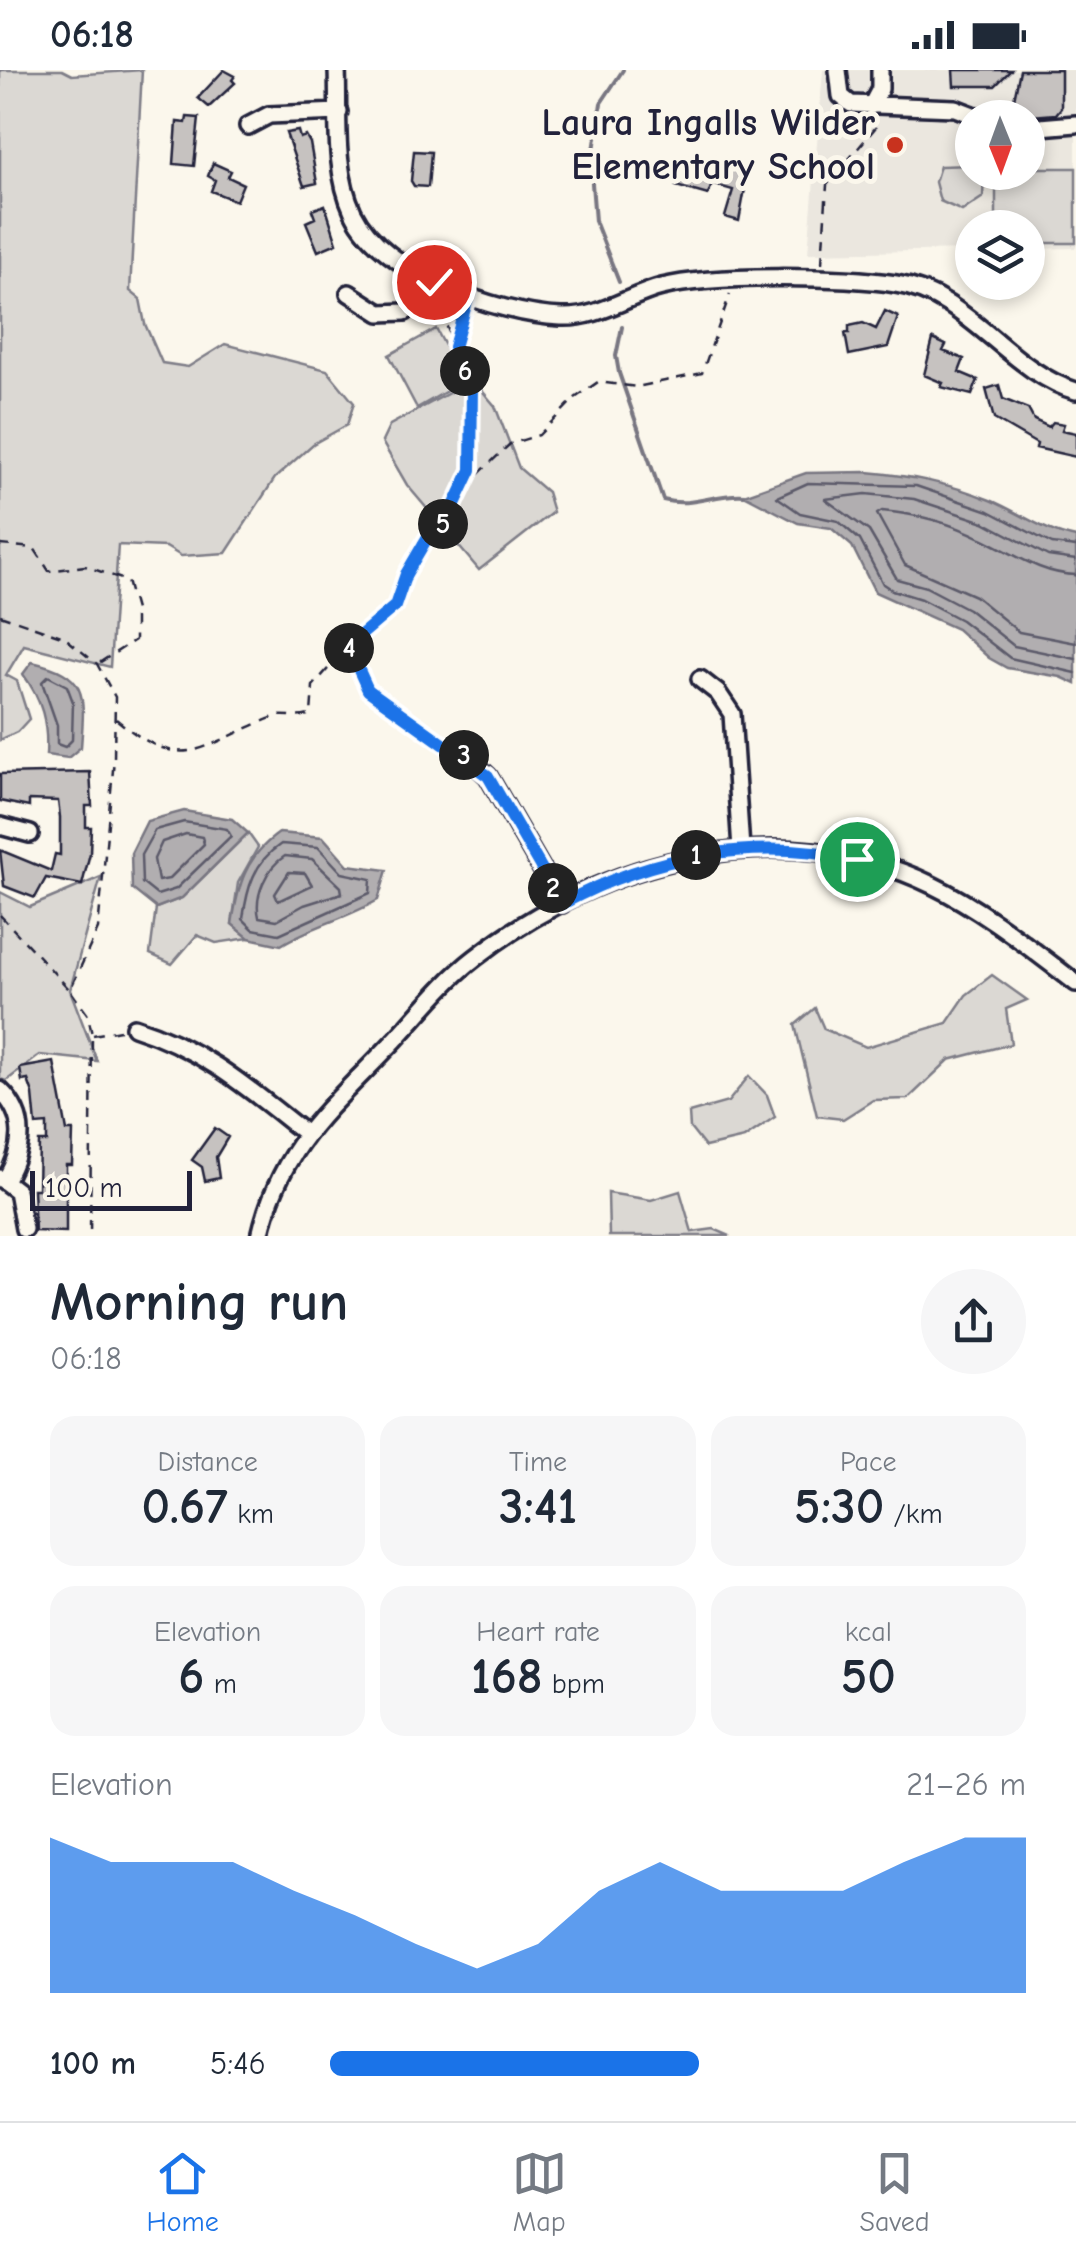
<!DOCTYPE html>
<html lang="en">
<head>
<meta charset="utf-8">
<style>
  :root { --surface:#fff; --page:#f6f6f7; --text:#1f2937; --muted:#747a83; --line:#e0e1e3; --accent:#1a73e8 }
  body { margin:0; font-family:"Comic Neue",sans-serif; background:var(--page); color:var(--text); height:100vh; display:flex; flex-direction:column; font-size:38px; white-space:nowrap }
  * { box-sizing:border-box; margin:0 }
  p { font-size:32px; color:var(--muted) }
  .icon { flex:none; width:55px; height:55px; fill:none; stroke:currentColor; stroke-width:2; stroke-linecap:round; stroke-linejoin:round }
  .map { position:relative; height:1166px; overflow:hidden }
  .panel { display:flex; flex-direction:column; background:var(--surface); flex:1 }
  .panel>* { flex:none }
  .needle { width:65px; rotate:179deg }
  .controls { position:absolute; left:955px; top:30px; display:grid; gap:20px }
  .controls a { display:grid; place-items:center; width:90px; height:90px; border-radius:50%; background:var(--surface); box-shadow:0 5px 15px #0003; font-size:50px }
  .scale { position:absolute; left:30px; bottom:25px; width:162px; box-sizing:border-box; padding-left:10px; border:5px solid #22223b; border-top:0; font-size:28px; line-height:35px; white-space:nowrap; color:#22223b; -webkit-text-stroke:8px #fbf7ec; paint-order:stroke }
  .pin { position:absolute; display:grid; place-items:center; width:85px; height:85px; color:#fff; margin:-42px; border:5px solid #fff; border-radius:50%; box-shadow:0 2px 10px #0007 }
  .km { position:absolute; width:50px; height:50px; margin:-25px; border-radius:50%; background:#222; color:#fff; font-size:28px; line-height:50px; text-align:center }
  .round { display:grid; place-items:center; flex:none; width:105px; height:105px; border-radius:52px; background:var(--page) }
  .overview { display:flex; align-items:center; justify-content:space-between; height:170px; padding:0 50px }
  h1 { font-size:55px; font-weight:800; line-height:75px }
  .metrics { display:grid; grid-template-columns:repeat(3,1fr); gap:15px; height:170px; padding:10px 50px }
  .metrics div { display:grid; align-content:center; border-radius:25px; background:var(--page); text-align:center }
  .metrics b { font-size:50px; font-weight:800 }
  .metrics small { font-size:28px; font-weight:400 }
  .metrics p { font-size:28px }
  .chart { height:280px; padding:20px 50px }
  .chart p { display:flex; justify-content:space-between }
  .chart svg { width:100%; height:180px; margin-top:10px; fill:var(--accent); opacity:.7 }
  ul { padding:0 50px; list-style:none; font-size:32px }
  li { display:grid; grid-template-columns:160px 120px 1fr; align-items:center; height:75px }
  li i { height:25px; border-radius:12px; background:var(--accent) }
  .status { display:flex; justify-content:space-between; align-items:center; height:70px; padding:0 50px; background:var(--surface); direction:ltr }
  .status svg { height:28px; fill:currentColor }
  .menu { display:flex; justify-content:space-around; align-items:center; height:140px; border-top:2px solid var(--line); background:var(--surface); font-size:28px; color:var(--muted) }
  .menu a { display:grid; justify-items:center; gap:5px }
  .menu .current { color:var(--accent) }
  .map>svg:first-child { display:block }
</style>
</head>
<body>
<div class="status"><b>06:18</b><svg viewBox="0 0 49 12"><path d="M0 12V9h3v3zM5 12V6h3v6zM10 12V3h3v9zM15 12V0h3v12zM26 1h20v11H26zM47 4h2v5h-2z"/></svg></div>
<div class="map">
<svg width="1076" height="1166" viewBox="0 0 1076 1166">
  <rect width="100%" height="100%" fill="#fbf7ec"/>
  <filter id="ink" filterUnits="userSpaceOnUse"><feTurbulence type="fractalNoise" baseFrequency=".01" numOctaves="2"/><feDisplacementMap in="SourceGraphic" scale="20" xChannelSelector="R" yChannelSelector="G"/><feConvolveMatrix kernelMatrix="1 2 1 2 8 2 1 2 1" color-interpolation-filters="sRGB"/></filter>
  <g filter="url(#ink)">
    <!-- built -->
    <path fill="#ebe7df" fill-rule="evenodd" d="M823,0H1076V178L1028,179V158H972V180L808,183ZM972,48H1028V102H972Z"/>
    <!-- green -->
    <path fill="#dbd8d3" stroke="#7e7d87" stroke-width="2.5" d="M0,0H62L72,5L142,0L130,221L140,229L145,254L162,293L188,297L225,274L327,300L354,333L347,355L313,374L275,408L226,483L181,486L166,477L118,475L110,597L24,575L6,605L17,611L29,649L17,662L0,670Z
      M972,95V102L984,103L983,127L962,141L940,131L935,112L940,96Z
      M1028,98H1076V173H1028V158L996,157V103L1028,102Z
      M436,259L464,311L417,338L389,285Z
      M473,310L495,336L519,398L547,422L553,442L479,500L407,415L382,372L390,355Z
      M248,763L258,777L238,813L232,854L249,868L216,873L197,865L172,894L150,884L156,838L182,828Z
      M101,807L70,920L97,991L40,985L6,1011L0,1009V822L30,837Z
      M992,905L1027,930L1006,939L1011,974L949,990L908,1029L873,1030L843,1049L817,1046L795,955L815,938L824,959L866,977L947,953L966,925Z
      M749,1006L767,1025L775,1047L744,1068L705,1077L690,1058L689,1043L728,1032Z
      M680,1121L692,1162L714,1159L730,1166H609L608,1123L651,1130Z"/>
    <!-- water -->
    <path fill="#b1aeb0" stroke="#787681" stroke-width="2.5" d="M867,402C911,406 949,413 990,430C1019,442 1044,462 1076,468V614L1061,607L1007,598L989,588L957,559L875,522L852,476L831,458L798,453L744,425L806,403Z
      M32,592C88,605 85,624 81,677L68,688L46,685C48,653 42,630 23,604Z
      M184,741L232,749L248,763L182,828L156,838L132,819L131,783L147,751Z
      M279,763L323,767L348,795L387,800L378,830C346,849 312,856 281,875L249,868L232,854C238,815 245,787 279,763Z"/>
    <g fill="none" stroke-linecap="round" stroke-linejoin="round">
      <!-- shore -->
      <path stroke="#5b5a6a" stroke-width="2.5" d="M1076,477L1052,474L989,441L916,416L808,413L777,427L800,443L838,451L860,470L883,514L892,520L921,529L961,550L1010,588L1076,603
        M1076,490L1048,486L984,452L914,429L866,424L825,429L869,461L897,509L926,517L968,539L1014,576L1076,589
        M1076,505C1040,504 1013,483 981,468C949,452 917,444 882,441L877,444L905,495L975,526L1019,562L1076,573
        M48,606L67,616L73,632L72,670L65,677L57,674V655L42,612Z
        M184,752L227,759L231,766L176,819L157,825L142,813L141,785L155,760Z
        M186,764L202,767L204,774L169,809L158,811L154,789L162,772Z
        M281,774L318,777L342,803L371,809L370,823L279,864L253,859L243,849C247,818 254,792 281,774Z
        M285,786L312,789L341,817L342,823L304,835L277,850L259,847C254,826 266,798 285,786Z
        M289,802L305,803L312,815L278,831L275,824Z"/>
      <!-- stream -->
      <path stroke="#787681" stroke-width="4" d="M619,212L595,151L591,101L601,33L623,0
        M622,257L616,286L619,303L663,430C692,438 714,423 744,425"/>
    </g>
    <!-- building -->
    <path fill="#c6c2c0" stroke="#22223b" stroke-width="2.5" d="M224,0L235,6L232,10L235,13L209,37L198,28Z
      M953,0H1011L995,16H954Z
      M1020,0H1061V38L1056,44L1019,47L1012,39Z
      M187,47L199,48L194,96L174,94L177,52L186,53Z
      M298,61L300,68L306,66L310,73L317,113L304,116L286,63Z
      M414,81L431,82L428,117L414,116L411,111Z
      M690,87L748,103L739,151L725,147L733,120L712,114L708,125L676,116Z
      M213,93L231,101L228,107L243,114L236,131L211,121L215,110L208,106Z
      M325,135L337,173L318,181L306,152L315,148L312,140Z
      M885,241L898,247L888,277L849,285L845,263H849V256L863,253L876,259Z
      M933,269L946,275L943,281L964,289L959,302L978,310L972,325L941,317L943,313L924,305Z
      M999,315L1003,329L1028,339L1034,350L1049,357L1053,352L1064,354L1062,360L1076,363V387L1036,378L1037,374L994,349L986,319Z
      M90,702L92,736H86V757H91L90,783L82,815L46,808L35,828L4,816L0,780L51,801L55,784L60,785V747L58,731L29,730V737L0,731V704Z
      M54,992L67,1061H73L72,1095H66V1162L35,1161L33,1119H38L39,1072H47V1054L36,1055L33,1024L28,1010L22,1011L20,998Z
      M215,1058L228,1067L216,1087L219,1108L205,1111L202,1097L192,1090Z"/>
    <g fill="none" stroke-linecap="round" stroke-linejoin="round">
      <!-- minor casing -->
      <g stroke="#22223b" stroke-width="22">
        <path id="minor" d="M337,0C339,46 333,99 353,142C383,204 496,244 561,247C598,249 629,225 662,217C712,204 843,206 896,214C968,224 1009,302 1076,321
          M838,0L841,26L851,34L955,38L981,48
          M871,36L880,19V0
          M248,56L269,45L339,42
          M1028,58L1076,54
          M349,223L380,243L405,242
          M700,609L718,623L732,644L741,779
          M465,685L488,706L562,834
          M0,756L30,764
          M134,957C204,979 249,1019 306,1064
          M0,1020C27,1046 24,1077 6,1109
          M0,1108L17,1121L24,1159
          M260,1166C281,1073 333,1036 395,970C421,942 445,911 475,888C602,789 780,741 932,815C984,840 1030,878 1076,913"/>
      </g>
      <!-- path -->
      <path stroke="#22223b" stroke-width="2.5" stroke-dasharray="10 8" stroke-linecap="butt" d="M822,193L827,115L876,57V50
        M417,242L431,241L447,257L454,276
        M465,417L510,374L539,365L575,328L598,312L637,317L702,303L730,224
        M0,475L34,478L49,501L85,496L127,511L135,540V570L99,593
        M0,545L64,567L97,594L115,627L114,689L98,859L70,920L88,945L92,965L90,1166
        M116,649C186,707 199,675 274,647C287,643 297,650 311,644L313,616L348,576
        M456,679L368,620L348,576L395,536L406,504L430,463L446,453L471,400L472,316L454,277L461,267L463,239
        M0,845L69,919
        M93,965L120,960"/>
      <!-- minor -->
      <use href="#minor" stroke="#fbf7ec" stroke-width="15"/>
    </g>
  </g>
  <g fill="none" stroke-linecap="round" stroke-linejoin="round" filter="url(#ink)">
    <!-- route casing -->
    <g stroke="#fff" stroke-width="20">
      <path id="route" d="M434,212L469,224L454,277L472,316L471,400L446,453L430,463L406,504L395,536L348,576L368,620L488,706L562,834C654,784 755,767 857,789"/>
    </g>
    <!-- route -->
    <use href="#route" stroke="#1a73e8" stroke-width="12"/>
  </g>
  <!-- markers -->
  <circle fill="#c8321e" stroke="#fbf7ec" stroke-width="4" cx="895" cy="75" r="10"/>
  <g text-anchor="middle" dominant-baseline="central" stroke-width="10" stroke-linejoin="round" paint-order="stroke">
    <!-- poi labels -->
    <g font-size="38" font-weight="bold" fill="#22223b" stroke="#fbf7ec" text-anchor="end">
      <text x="875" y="53">Laura Ingalls Wilder<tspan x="875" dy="44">Elementary School</tspan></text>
    </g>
  </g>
</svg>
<div class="controls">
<a><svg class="needle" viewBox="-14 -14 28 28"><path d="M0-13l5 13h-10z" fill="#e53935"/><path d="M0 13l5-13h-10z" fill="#747a83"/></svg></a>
<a><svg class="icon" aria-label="layers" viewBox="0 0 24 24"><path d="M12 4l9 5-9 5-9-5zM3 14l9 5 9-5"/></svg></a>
</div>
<div class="scale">100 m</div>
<div class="pin" style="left:857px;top:789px;background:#1e9e55"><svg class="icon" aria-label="arrive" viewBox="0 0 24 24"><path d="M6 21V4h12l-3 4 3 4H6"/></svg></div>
<div class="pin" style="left:434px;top:212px;background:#d93025"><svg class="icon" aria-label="check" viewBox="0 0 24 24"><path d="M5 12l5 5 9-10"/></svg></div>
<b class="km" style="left:696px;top:785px">1</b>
<b class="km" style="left:553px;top:818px">2</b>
<b class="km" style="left:464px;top:685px">3</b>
<b class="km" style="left:349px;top:578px">4</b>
<b class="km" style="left:443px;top:454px">5</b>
<b class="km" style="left:465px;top:301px">6</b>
</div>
<section class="panel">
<div class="overview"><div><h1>Morning run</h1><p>06:18</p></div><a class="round"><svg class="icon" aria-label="share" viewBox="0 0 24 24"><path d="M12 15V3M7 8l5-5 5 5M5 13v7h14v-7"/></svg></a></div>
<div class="metrics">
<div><p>Distance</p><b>0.67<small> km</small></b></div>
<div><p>Time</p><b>3:41</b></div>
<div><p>Pace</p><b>5:30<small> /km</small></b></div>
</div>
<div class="metrics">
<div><p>Elevation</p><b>6<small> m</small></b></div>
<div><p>Heart rate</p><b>168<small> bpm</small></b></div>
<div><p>kcal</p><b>50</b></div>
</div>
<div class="chart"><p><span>Elevation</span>21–26 m</p>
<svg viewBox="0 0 160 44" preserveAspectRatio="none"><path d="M0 44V6L10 12L20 12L30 12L40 19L50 25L60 32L70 38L80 32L90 19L100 12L110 19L120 19L130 19L140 12L150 6L160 6V44z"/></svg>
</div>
<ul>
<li><b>100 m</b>5:46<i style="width:53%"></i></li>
</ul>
</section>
<nav class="menu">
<a class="current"><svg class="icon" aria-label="home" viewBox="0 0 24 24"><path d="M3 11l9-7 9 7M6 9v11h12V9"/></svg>Home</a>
<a><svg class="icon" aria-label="map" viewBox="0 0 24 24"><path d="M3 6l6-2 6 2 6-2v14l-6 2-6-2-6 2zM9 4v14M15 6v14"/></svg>Map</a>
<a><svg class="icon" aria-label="saved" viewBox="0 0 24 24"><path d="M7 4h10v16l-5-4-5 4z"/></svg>Saved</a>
</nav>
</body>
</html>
